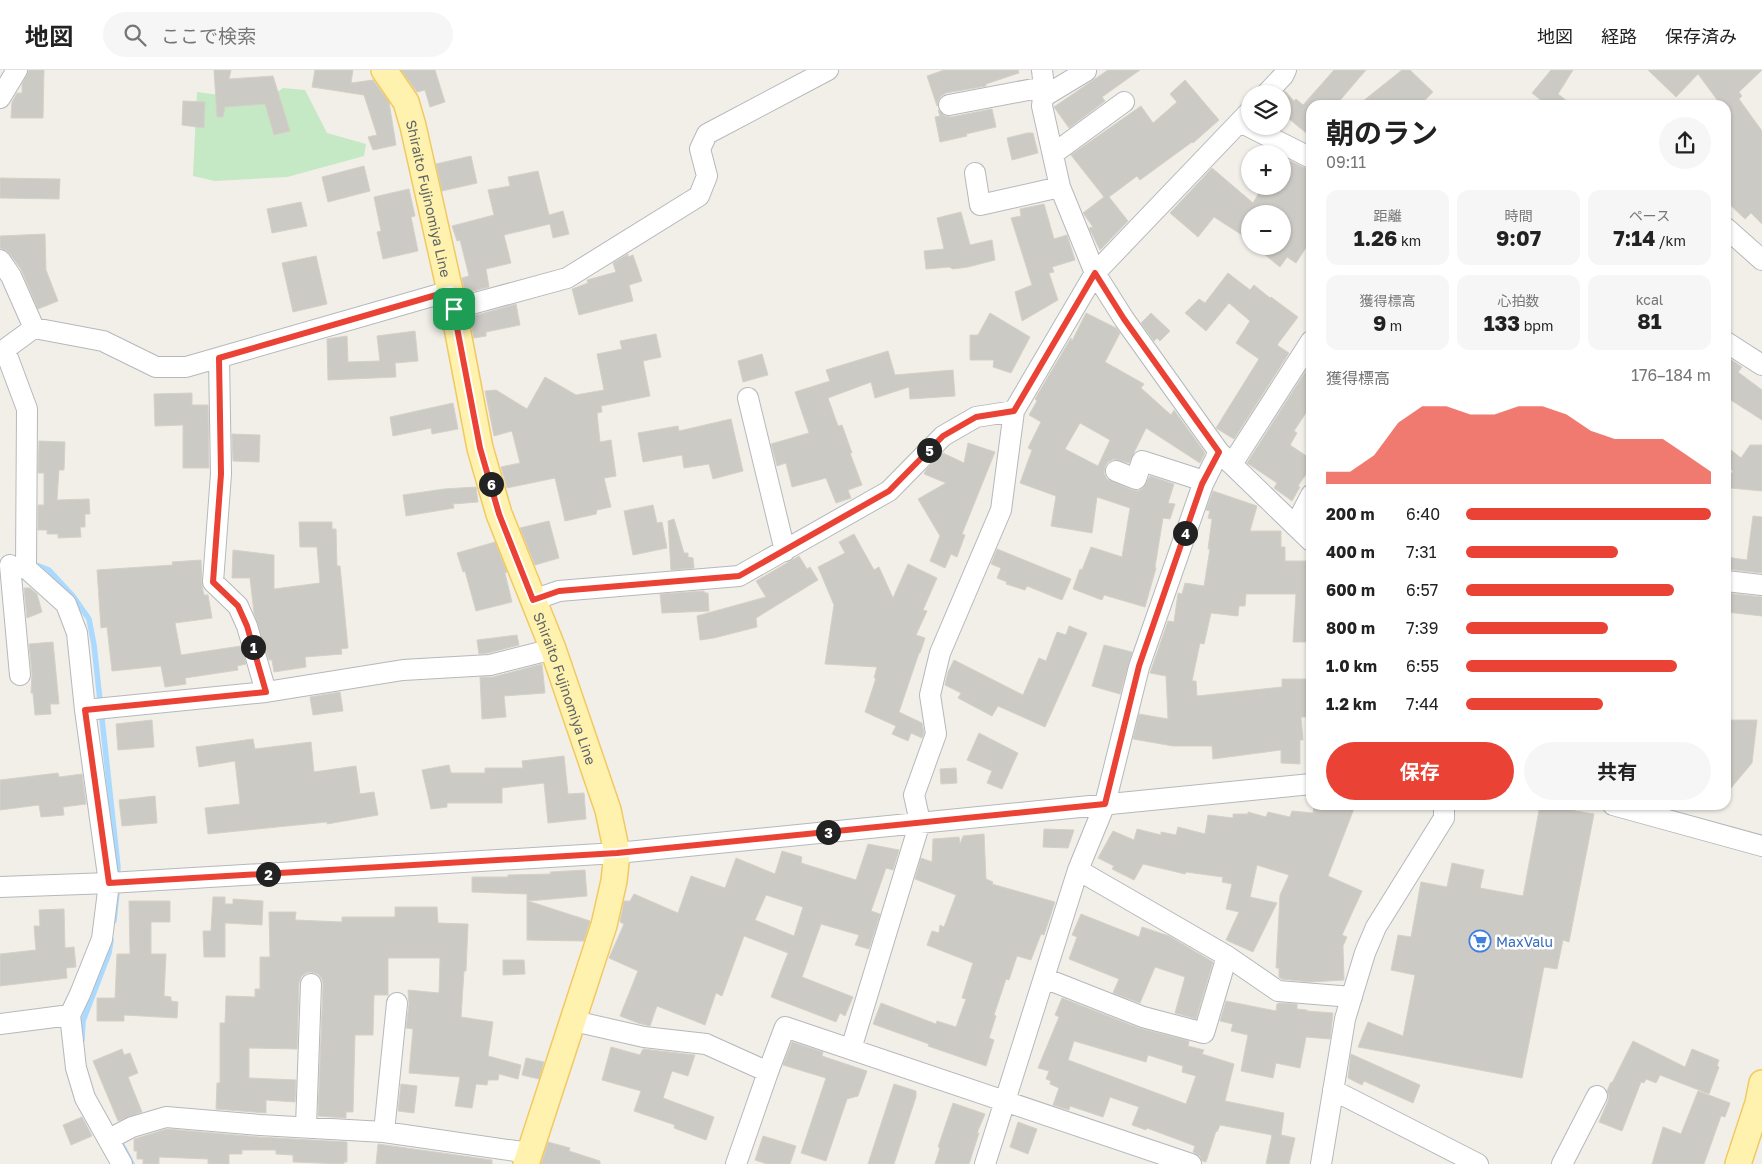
<!DOCTYPE html>
<html lang="ja">
<head>
<meta charset="utf-8">
<style>
  :root { --surface:#fff; --page:#f6f6f6; --text:#222; --muted:#767676; --line:#e0e0e0; --accent:#ea4335 }
  body { margin:0; font-family:"Golos Text","Noto Sans JP",sans-serif; background:var(--page); color:var(--text); height:100vh; display:flex; flex-direction:column; font-size:19px; white-space:nowrap }
  * { box-sizing:border-box; margin:0 }
  p { font-size:16px; color:var(--muted) }
  .icon { flex:none; width:28px; height:28px; fill:none; stroke:currentColor; stroke-width:2; stroke-linecap:round; stroke-linejoin:round }
  .map { position:relative; flex:1; overflow:hidden }
  .panel { position:absolute; left:1306px; top:30px; width:425px; height:710px; display:flex; flex-direction:column; background:var(--surface); border-radius:15px; box-shadow:0 1px 4px #0004 }
  .panel>* { flex:none }
  .controls { position:absolute; left:1241px; top:15px; display:grid; gap:10px }
  .controls a { display:grid; place-items:center; width:50px; height:50px; border-radius:50%; background:var(--surface); box-shadow:0 1px 4px #0004; font-size:25px }
  .pin { position:absolute; display:grid; place-items:center; width:42px; height:42px; color:#fff; margin:-21px; border-radius:10px; box-shadow:0 2px 8px #0006 }
  .km { position:absolute; width:25px; height:25px; margin:-12px; border-radius:50%; background:#222; color:#fff; font-size:14px; line-height:25px; text-align:center }
  .round { display:grid; place-items:center; flex:none; width:52px; height:52px; border-radius:26px; background:var(--page) }
  .head { display:flex; align-items:center; justify-content:space-between; height:85px; padding:0 20px }
  h1 { font-size:28px; font-weight:700; line-height:38px }
  .figures { display:grid; grid-template-columns:repeat(3,1fr); gap:8px; height:85px; padding:5px 20px }
  .figures div { display:grid; align-content:center; border-radius:12px; background:var(--page); text-align:center }
  .figures b { font-size:21px; font-weight:700 }
  .figures small { font-size:14px; font-weight:400 }
  .figures p { font-size:14px }
  .chart { height:140px; padding:10px 20px }
  .chart p { display:flex; justify-content:space-between }
  .chart svg { width:100%; height:90px; margin-top:5px; fill:var(--accent); opacity:.7 }
  .primary-button { display:flex; gap:10px; margin-top:auto; padding:10px 20px }
  .primary-button a { flex:1; height:58px; border-radius:30px; background:var(--accent); color:#fff; font-size:20px; font-weight:700; line-height:58px; text-align:center }
  .primary-button a+a { background:var(--page); color:var(--text) }
  ul { padding:0 20px; list-style:none; font-size:16px }
  li { display:grid; grid-template-columns:80px 60px 1fr; align-items:center; height:38px }
  li i { height:12px; border-radius:6px; background:var(--accent) }
  header { display:flex; align-items:center; gap:30px; box-sizing:border-box; height:70px; padding:0 25px; background:var(--surface); border-bottom:1px solid var(--line) }
  header strong { font-size:24px }
  nav { display:flex; gap:28px; margin-inline-start:auto; font-size:18px }
  .search { width:350px; height:45px; background:var(--page); display:flex; align-items:center; gap:12px; box-sizing:border-box; padding:0 18px; border-radius:28px; color:var(--muted); font-size:19px }
  .map>svg:first-child { display:block }
</style>
</head>
<body>
<header>
<strong>地図</strong>
<div class="search"><svg class="icon" aria-label="search" viewBox="0 0 24 24"><circle cx="10" cy="10" r="6"/><path d="M15 15l6 6"/></svg>ここで検索</div>
<nav><a>地図</a><a>経路</a><a>保存済み</a></nav>
</header>
<div class="map">
<svg width="1762" height="1094" viewBox="0 0 1762 1094">
  <rect width="100%" height="100%" fill="#f1efe8"/>
  <!-- green -->
  <path fill="#c5e8c5" d="M283,18L305,20L327,63L366,74L364,86L287,107L215,111L193,106L197,22L264,31Z"/>
  <g fill="none" stroke-linecap="round" stroke-linejoin="round">
    <!-- stream -->
    <path stroke="#aadaff" stroke-width="5.5" d="M31,493L49,500L73,526L89,549L94,575L118,797L117,808
      M114,851L117,823
      M82,970L83,951L109,883L111,870
      M122,1075L132,1094"/>
  </g>
  <!-- building -->
  <path fill="#cccac5" stroke="#d6d1c6" fill-rule="evenodd" d="M29,0H44L43,48H11L12,32L17,23H22V14Z
    M214,0H231L229,9L273,6L290,61L274,65L265,34L225,37L223,47H217Z
    M315,0H353L351,13L373,10L389,32L396,75L373,80L368,67L377,65L364,25L312,17Z
    M401,0H435L445,32L430,37L425,20L417,22Z
    M944,0H1018L1019,3L986,14V16L946,23L941,26L938,31L937,36L927,6Z
    M1108,0H1140L1102,27L1105,31L1069,58L1054,37Z
    M1334,0H1366L1336,35H1311V67L1282,43V24L1285,21L1294,31L1296,29L1303,35Z
    M1402,0H1410L1433,22L1420,35H1358Z
    M1551,0H1573L1558,24L1572,35H1547L1532,23Z
    M1648,0H1762L1739,22L1742,26L1739,29L1762,61V154L1751,143L1745,149L1726,131V35H1721L1698,4L1676,27Z
    M1185,10L1219,50L1193,73L1192,72L1140,110L1137,106L1109,127L1128,151L1100,180L1089,158L1093,157L1083,143L1104,127L1071,85L1141,36L1153,53L1177,32L1170,24Z
    M183,31L205,32L204,58L182,55Z
    M992,39L996,57L966,64L967,66L940,72L935,47L940,46L938,40L945,46L951,47Z
    M1027,63H1033L1038,83L1012,90L1007,68Z
    M471,86L477,113L442,121L436,94Z
    M1282,87L1311,101V170L1296,193L1287,187L1280,197L1254,176H1282V144H1250V170L1214,147L1198,167L1170,143L1212,98L1253,133L1263,116H1282Z
    M364,96L370,121L328,132L322,107Z
    M538,101L549,145L563,141L569,164L553,168L550,154L504,165L511,193L486,199L489,217L465,223L462,208L469,206L460,170L457,171L452,156L494,145L488,120L510,116L508,107Z
    M0,108L60,109L59,129L0,128Z
    M409,119L415,146L411,147L418,181L383,189L377,162L381,161L374,127Z
    M301,132L307,156L272,163L267,139Z
    M1044,134L1054,169L1067,165L1075,190L1052,197L1054,202L1049,203L1058,230L1022,251L1015,222L1032,215L1011,148L1021,146L1020,139Z
    M961,142L970,175L992,170L995,190L968,197L953,199L949,197L926,199L924,181L944,179L937,148Z
    M45,164L46,200L58,231L38,239L21,199L9,183L6,180L0,178V166Z
    M628,184V187L633,185L642,211L629,215L633,231L579,245L572,219L588,213L587,210L616,202L613,193Z
    M316,186L327,234L293,242L282,193Z
    M1228,203L1250,220L1254,215L1270,228L1271,227L1298,247L1277,275L1289,283L1234,369L1216,358L1259,289L1236,273L1250,251L1229,233L1206,261L1185,243L1199,229L1205,233Z
    M516,234L520,255L486,262V266L474,268L470,247Z
    M990,243L1030,267L1011,303L993,297L994,290H970V265H978Z
    M1086,243L1116,258L1120,263L1105,292L1144,314L1141,318L1171,345L1174,340L1205,383L1200,393L1146,358L1129,393L1114,389L1108,392L1105,397L1104,403L1107,409L1132,420L1138,421L1143,418L1150,406L1174,414L1168,433L1175,434L1170,449L1163,448L1155,497L1156,498L1145,537L1104,525L1102,530L1073,519L1080,499L1082,500L1091,477L1122,487L1130,438L1097,427L1092,463L1051,456L1056,426L1020,413L1032,380L1028,378L1041,352L1029,345L1037,331L1035,329L1071,268L1072,271ZM1080,353L1110,370L1098,396L1065,379Z
    M1151,243L1170,261L1160,271L1157,268L1154,271L1141,253Z
    M415,261L418,291L395,293L396,307L328,310L327,269L347,266L348,292L380,291L377,266Z
    M656,264L661,287L643,291L650,326L601,336L602,342L597,343L600,372L611,370L616,406L604,408L611,437L597,440L596,444L565,451L555,408L507,418L501,397L520,393L512,361L494,366L485,321L496,320L527,339L545,307L576,325L604,320L597,284L622,279L620,271Z
    M888,281L895,305L953,300L955,326L910,329L909,317L875,328L871,312L828,328L838,356L842,355L852,383H850L862,415L848,420L851,428L836,433L826,408L792,417L786,393L777,396L771,374L809,363L795,322L830,311L826,300Z
    M762,284L768,305L743,312L738,291Z
    M1726,286L1742,297L1738,302L1762,320V350L1726,327Z
    M1309,296L1311,298V335L1294,361L1297,363L1290,375L1311,389V397L1298,416L1300,417L1292,431L1274,418L1277,413L1247,393Z
    M192,323V335H208L209,398H183V355L155,356L154,324Z
    M453,333L458,359L432,364L431,358L393,366L390,347Z
    M731,349L743,401L713,409L709,394L684,398L682,385L643,392L638,363L678,356L679,361Z
    M232,364L260,365L259,392L233,391Z
    M39,371L65,372L64,400H59L57,430L89,429L90,444H85V457H80L81,467L58,468V464H47V460H38V435H44V403H38Z
    M968,373L995,382L962,464L965,465L957,487L951,484L945,498L930,491L940,466L918,429L946,413L924,404L926,400L943,383L964,393Z
    M1750,375H1762V421L1730,418L1728,408L1733,401L1726,395V376L1741,388Z
    M476,417L478,432L453,434L454,438L406,446L403,425L444,419Z
    M1213,421L1257,436L1250,461H1281V477H1285V491H1311V572H1293L1296,524H1246L1245,536H1239L1238,546L1211,543L1204,574L1200,573L1192,611H1196L1197,626L1282,617V609H1311V647H1301L1303,670H1300V694L1281,693V680L1213,689L1212,676H1173L1133,669L1139,644L1168,649L1166,606L1150,603L1168,551L1174,552L1178,523L1182,524L1185,513L1204,516L1210,479H1208L1212,449L1208,448L1210,441L1206,440Z
    M653,435L657,453L662,452L667,478L633,485L624,441Z
    M1753,446L1762,447V503L1726,499V487L1747,490Z
    M674,449L684,483H688V487L693,488L694,498L671,500L668,451Z
    M549,451L559,488L535,495L520,458Z
    M299,452H332V459H336L337,496H340L348,578L341,579L342,584L305,587L306,597L274,602L272,590H269L254,543L250,508H232L233,480L274,485V519L320,513L317,477H300Z
    M854,464L874,500L879,497L893,528L908,494L937,508L923,540L927,541L916,565L925,568L920,583H919L899,642L922,653L924,663L922,668L911,663L908,671L892,664L896,656L865,642L876,608H874L877,597L825,594L834,535L818,497L845,483L839,472Z
    M495,472L507,502L505,503L512,532L476,541L465,501L463,502L457,483Z
    M997,479L1071,509L1062,530L1027,516L1025,520L1006,514L1007,512L997,508L1001,498L991,494Z
    M799,486L807,499L810,497L818,510L756,548L757,557L714,568L700,570L697,546L766,527L756,511Z
    M201,490L202,516L204,525H208L212,548L175,553L181,585L241,576L246,594L237,596L238,600L185,608L186,614L165,617L161,596L112,601L107,557L101,558L97,500L173,495L172,492Z
    M24,518H30L37,524L42,542L27,548Z
    M704,521L705,523H708L709,541L662,543L660,524Z
    M1726,523L1762,527V546L1726,542Z
    M1069,556L1087,563L1045,657L998,636L992,646L958,628L961,623L945,615L948,602L954,590L1023,625L1039,588L1046,591L1057,562L1066,565Z
    M517,565L519,575L488,583L479,584L477,570Z
    M53,572L59,634H50L51,644L35,645L33,623H31L32,604L29,574Z
    M1104,575L1132,582L1120,624L1092,616Z
    M542,594L545,623L504,626L506,647L482,649L480,607H493Z
    M340,622L343,641L313,645L310,627Z
    M152,650L154,677L118,680L116,654Z
    M1726,650H1757L1752,693L1726,724Z
    M979,663L1018,683L1002,719L987,713L992,701L967,690Z
    M253,669L255,679L311,672L314,702L356,696L360,724L374,722L378,745L327,754V752L208,764L205,738L240,734L235,691L199,697L196,677Z
    M564,686L568,724L584,723L586,749L548,753L544,713L502,718V733H447V737L431,739L422,700L449,695L451,703H485V698H523L522,691Z
    M956,698L957,713L941,714L940,699Z
    M58,703L59,707L82,704L86,734L63,737L64,745L41,747L39,735L0,740V710Z
    M155,726L157,753L122,756L119,730Z
    M1540,735L1594,744L1569,872L1563,870L1557,899L1544,897L1522,1008L1358,977L1368,952L1403,966L1415,905L1391,900L1398,865L1411,867L1421,812L1447,817L1452,793L1484,800L1480,818L1523,826Z
    M1314,736L1331,739L1332,736H1355L1328,806L1362,821L1342,865L1347,867L1343,876L1344,910L1310,912L1282,909L1279,907V898H1276L1280,825L1289,805L1257,795L1250,827L1277,833L1253,882L1226,870L1239,842L1226,839L1232,814L1222,812L1223,807L1186,802L1185,804L1143,794L1134,810L1112,799L1114,796L1098,788L1113,761L1134,770L1137,759L1161,765V762L1176,765L1178,757L1205,764L1208,745L1233,748V744H1248V742L1266,747L1268,742L1290,747L1292,741L1313,743Z
    M1044,759L1074,760L1068,778L1043,777Z
    M984,764L986,809L993,812L992,814L1055,832L1044,865L1041,864L1031,890L1017,886L1009,910L1006,909L994,945L996,946L989,968L994,970L986,996L928,976L929,974L873,954L881,933L936,954L937,951L956,957L966,929L962,928L973,893L927,875L932,861L939,863L940,855L944,857L956,825L915,809L921,788L932,792L933,769L959,767L960,774L963,766Z
    M868,774L899,780L893,800L886,798L871,841L880,844L869,879L855,875L859,865L821,854L802,907L853,927L845,946L840,943L836,952L771,927L788,883L744,866L722,926L716,923L705,955L657,936L650,956L638,953L620,946L638,901L609,888L624,854L620,852L624,831H630L634,824L678,843L691,806L725,818L736,788L775,804L782,781L802,787L801,793L856,810ZM766,825L803,837L794,866L755,850Z
    M585,800L587,826L528,831L590,851L584,871L527,870V824L472,822V807H508V805L551,804L550,802Z
    M213,827H225V834H233V829L263,831L262,855L225,853V887H204L203,861H211Z
    M129,831H170V852H151V884H166L164,926L171,927V931L178,932L177,948L124,945V951H97V928H115L117,884H130Z
    M395,837H437L438,853L468,854L466,901H464L461,947L493,952L488,986L521,995L518,1009L499,1004L498,1010H488L487,1015L476,1014L472,1038L455,1036L460,1007L409,1003L413,959L406,958L409,934L408,920L439,923L440,888H388V925H374L373,965H355L353,1042H346V1048L318,1046L323,914L322,909L318,904L311,902L306,903L301,907L299,913L297,979L249,978V1008L296,1010L295,1032L266,1030V1043L216,1039L217,1013H220V953H225L226,926L255,927V919H260V887H270L269,842H296L295,850L342,852V847H395Z
    M64,839L65,878L74,877L76,897L66,898L67,908L0,916V884L36,880L34,856H40L39,840Z
    M1081,844L1139,867L1142,857L1169,866L1213,892L1196,949L1175,943L1185,907L1155,897L1140,933L1113,923L1119,909L1069,889L1077,867L1072,865Z
    M503,890H524L525,904L503,905Z
    M1062,928L1139,958L1189,971L1188,976L1204,980L1202,984L1234,994L1225,1031L1284,1043L1281,1065L1295,1068L1289,1094H1266L1272,1065L1220,1055L1217,1062L1216,1061L1206,1092L1202,1091L1200,1086L1193,1082L1195,1076L1147,1058L1146,1060L1132,1055L1139,1037L1110,1027L1103,1047L1070,1036L1069,1040L1053,1035L1059,1018L1050,1014L1051,1011L1046,1009L1049,1001L1038,998L1059,947L1055,945ZM1074,971L1146,992L1148,985L1183,996L1182,1002L1196,1006L1186,1034L1068,990Z
    M1226,931L1276,941L1277,934L1279,933L1297,934V939L1307,940V941L1333,943L1330,969L1306,967L1300,998L1276,993L1273,1008L1241,1001L1248,965L1231,961L1233,954L1220,951Z
    M1633,971L1685,997L1692,979L1719,990L1717,996L1719,997L1709,1024L1660,1005L1656,1013L1646,1009L1644,1013L1641,1012L1622,1061L1599,1052L1608,1031L1609,1026L1607,1021L1611,1012L1612,1013Z
    M792,972L823,982L822,986L867,1001L858,1026L847,1029L826,1091L801,1083L826,1008L783,995Z
    M611,977L640,985L643,979L695,985L688,1006L672,1001L663,1028L714,1047L706,1070L674,1058L675,1055L634,1041L641,1021L602,1010Z
    M122,979L124,985L130,983L138,1003L128,1007L142,1042L118,1051L93,991Z
    M1351,984L1420,1015L1413,1033L1364,1011L1362,1015L1348,1008Z
    M526,988L544,992L539,1009L522,1005Z
    M401,1014L417,1016L414,1043L398,1041Z
    M894,1014L916,1021V1027L894,1094H868Z
    M1698,1021L1730,1033L1725,1047L1721,1046L1704,1094H1652L1663,1057L1681,1064Z
    M953,1033L985,1044L977,1063H979L969,1094H935L940,1078L938,1077Z
    M82,1047L92,1066L71,1075L63,1055Z
    M1018,1052L1037,1059L1028,1084L1010,1077Z
    M167,1059L259,1067L347,1072V1092H344V1094L293,1092V1085L276,1084V1080H242V1084H229V1094H208V1089L159,1087V1094H143V1089H137V1081H134V1069Z
    M763,1066L796,1076L790,1094H767L755,1090Z
    M548,1072L570,1078L569,1081L600,1091V1094H541Z
    M378,1074L492,1090V1094H376Z"/>
  <g fill="none" stroke-linecap="round" stroke-linejoin="round">
    <!-- minor casing -->
    <g stroke="#b5b8bc" stroke-width="22">
      <path id="minor" d="M1042,0L1044,17L1042,36L1060,117L1095,203L1124,249L1219,382L1311,471
        M1266,24L1283,6L1286,0
        M1043,27L1086,1
        M0,28L17,0
        M949,35L1044,17
        M1240,52L1311,88
        M1053,84L1124,32
        M975,103L980,135L1060,117
        M1726,158L1762,190
        M0,190L11,206L34,258
        M453,239L567,208L699,126L707,106L700,79L707,64L828,0
        M1726,272L1762,295
        M5,280L27,339L26,498L66,534L77,563L85,640L109,813L102,869L80,924L70,945L76,998L85,1028L122,1094
        M0,283L34,258L103,271L156,297H186L450,221
        M219,288L221,404L213,512L238,536L247,556L266,622
        M748,328L785,481
        M1232,394L1311,271
        M1116,401L1136,409L1142,391L1204,411
        M1295,456L1311,425
        M10,495L20,605
        M1726,511L1762,515
        M533,530L559,521L739,506L889,421L943,366L976,347L1014,341
        M85,640L266,622L403,600L490,595L553,579
        M1613,735L1762,776
        M0,817L109,813L617,783L1311,714
        M1227,886L1278,921L1352,927
        M1044,908L1143,947L1204,963L1227,886L1078,800
        M574,951L644,967L706,974L768,1002L785,957L1191,1094
        M0,954L70,945
        M851,979L920,752L914,725L936,664L930,625L940,583L1001,440L1014,341L1095,203L1250,41
        M1333,1020L1478,1094
        M306,1057L311,914
        M384,1062L397,933
        M109,1069L132,1057L166,1047L260,1055L384,1062L529,1083
        M736,1094L768,1002
        M985,1094L1078,800L1105,734L1139,597L1203,414L1219,382
        M1321,1094L1345,949L1365,883L1376,857L1444,748V735
        M1562,1094L1597,1026"/>
    </g>
    <!-- major casing -->
    <g stroke="#f2c960" stroke-width="28">
      <g id="major">
        <path id="s1" d="M384,0L406,32L413,56L450,221L480,378L499,444L553,579L608,740L617,783L614,811L604,855L526,1094"/>
        <path d="M1738,1094L1758,1033L1762,1013"/>
      </g>
    </g>
    <!-- minor -->
    <use href="#minor" stroke="#fff" stroke-width="20"/>
    <!-- major -->
    <use href="#major" stroke="#fff2af" stroke-width="25"/>
  </g>
  <g fill="none" stroke-linecap="round" stroke-linejoin="round">
    <!-- route casing -->
    <g stroke="#fff" stroke-width="10">
      <path id="route" d="M1095,203L1124,249L1219,382L1202,414L1139,596L1105,734L617,783L109,813L85,640L266,622L247,556L238,536L213,512L221,404L219,288L450,221L480,378L499,444L533,530L559,521L739,506L889,421L943,366L976,347L1014,341Z"/>
    </g>
    <!-- route -->
    <use href="#route" stroke="#ea4335" stroke-width="6"/>
  </g>
  <!-- icons -->
  <defs>
    <g id="supermarket-ring" transform="scale(1.125)"><circle r="9.5" fill="#fff" stroke="#3f7fe0" stroke-width="1.5"/><path d="M-6-5.5h2.5l.6 2H6L4.5 2H-2.5L-4.4-4H-6ZM-1.5 3.2a1.3 1.3 0 1 0 .1 0ZM3 3.2a1.3 1.3 0 1 0 .1 0Z" fill="#3f7fe0"/></g>
  </defs>
  <g fill-rule="evenodd">
    <use href="#supermarket-ring" x="1480" y="871"/>
  </g>
  <g text-anchor="middle" dominant-baseline="central" stroke-width="5" stroke-linejoin="round" paint-order="stroke">
    <!-- street labels -->
    <g font-size="14" fill="#5f6368" stroke="#fff">
      <text stroke="none"><textPath href="#s1" startOffset="138">Shiraito Fujinomiya Line</textPath></text>
      <text stroke="none"><textPath href="#s1" startOffset="648">Shiraito Fujinomiya Line</textPath></text>
    </g>
    <!-- shop labels -->
    <g font-size="14" fill="#366cbe" stroke="#fff" text-anchor="start">
      <text x="1496" y="871">MaxValu</text>
    </g>
  </g>
</svg>
<div class="controls">
<a><svg class="icon" aria-label="layers" viewBox="0 0 24 24"><path d="M12 4l9 5-9 5-9-5zM3 14l9 5 9-5"/></svg></a>
<a>+</a>
<a>−</a>
</div>
<div class="pin" style="left:454px;top:239px;background:#1e9e55"><svg class="icon" aria-label="arrive" viewBox="0 0 24 24"><path d="M6 21V4h12l-3 4 3 4H6"/></svg></div>
<b class="km" style="left:253px;top:577px">1</b>
<b class="km" style="left:268px;top:804px">2</b>
<b class="km" style="left:828px;top:762px">3</b>
<b class="km" style="left:1185px;top:463px">4</b>
<b class="km" style="left:929px;top:380px">5</b>
<b class="km" style="left:491px;top:414px">6</b>
<section class="panel">
<div class="head"><div><h1>朝のラン</h1><p>09:11</p></div><a class="round"><svg class="icon" aria-label="share" viewBox="0 0 24 24"><path d="M12 15V3M7 8l5-5 5 5M5 13v7h14v-7"/></svg></a></div>
<div class="figures">
<div><p>距離</p><b>1.26<small> km</small></b></div>
<div><p>時間</p><b>9:07</b></div>
<div><p>ペース</p><b>7:14<small> /km</small></b></div>
</div>
<div class="figures">
<div><p>獲得標高</p><b>9<small> m</small></b></div>
<div><p>心拍数</p><b>133<small> bpm</small></b></div>
<div><p>kcal</p><b>81</b></div>
</div>
<div class="chart"><p><span>獲得標高</span>176–184 m</p>
<svg viewBox="0 0 160 44" preserveAspectRatio="none"><path d="M0 44V38L10 38L20 30L30 14L40 6L50 6L60 10L70 10L80 6L90 6L100 10L110 18L120 22L130 22L140 22L150 30L160 38V44z"/></svg>
</div>
<ul>
<li><b>200 m</b>6:40<i style="width:100%"></i></li>
<li><b>400 m</b>7:31<i style="width:62%"></i></li>
<li><b>600 m</b>6:57<i style="width:85%"></i></li>
<li><b>800 m</b>7:39<i style="width:58%"></i></li>
<li><b>1.0 km</b>6:55<i style="width:86%"></i></li>
<li><b>1.2 km</b>7:44<i style="width:56%"></i></li>
</ul>
<div class="primary-button"><a>保存</a><a>共有</a></div>
</section>
</div>
</body>
</html>
